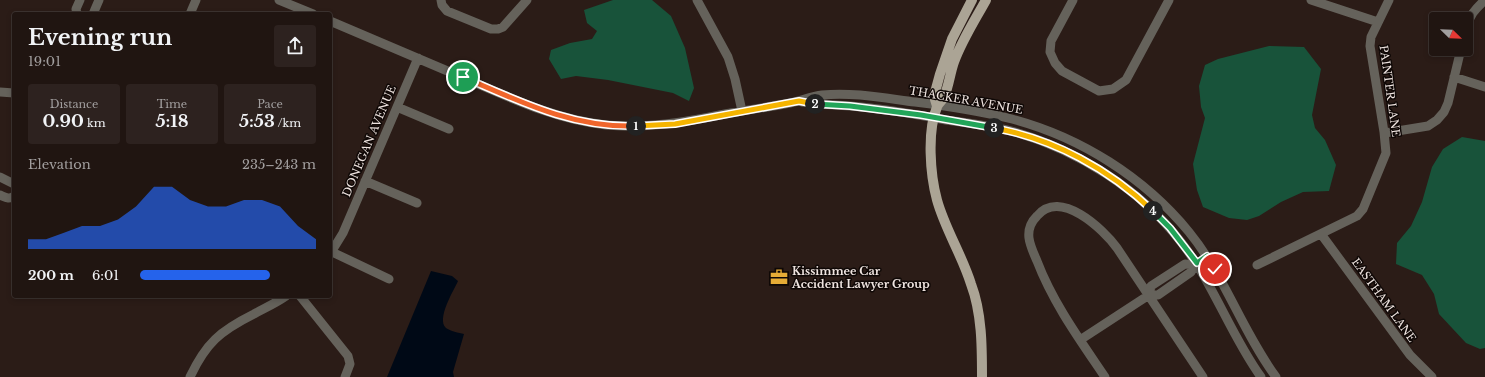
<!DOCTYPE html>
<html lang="en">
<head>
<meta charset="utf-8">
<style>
  :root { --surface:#201511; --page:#2d221f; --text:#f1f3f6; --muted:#a29f9f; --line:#3d3431; --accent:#2563eb }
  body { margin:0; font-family:"Libre Baskerville",serif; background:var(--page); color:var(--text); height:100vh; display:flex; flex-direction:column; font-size:15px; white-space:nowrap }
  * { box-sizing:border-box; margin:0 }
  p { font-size:13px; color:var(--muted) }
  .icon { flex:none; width:22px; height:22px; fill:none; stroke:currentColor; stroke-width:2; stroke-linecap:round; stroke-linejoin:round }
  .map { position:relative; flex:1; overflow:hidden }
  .side { position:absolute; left:12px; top:12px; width:320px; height:286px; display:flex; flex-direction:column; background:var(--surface); border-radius:4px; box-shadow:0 2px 6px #0003,0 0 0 1px var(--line) }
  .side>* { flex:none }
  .needle { width:26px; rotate:113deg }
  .fabs { position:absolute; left:1429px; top:12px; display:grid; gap:8px }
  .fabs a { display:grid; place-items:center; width:44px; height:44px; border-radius:4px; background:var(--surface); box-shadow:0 2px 6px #0003,0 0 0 1px var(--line); font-size:20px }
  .pin { position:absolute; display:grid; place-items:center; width:34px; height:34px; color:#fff; margin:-17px; border:2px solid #fff; border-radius:50%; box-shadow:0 1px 4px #0007 }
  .km { position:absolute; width:20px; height:20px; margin:-10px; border-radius:50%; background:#222; color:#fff; font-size:11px; line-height:20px; text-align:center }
  .round { display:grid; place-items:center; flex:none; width:42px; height:42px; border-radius:4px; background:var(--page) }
  .summary { display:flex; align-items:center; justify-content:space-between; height:68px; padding:0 16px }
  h1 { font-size:22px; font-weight:700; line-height:30px }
  .stats { display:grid; grid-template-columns:repeat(3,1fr); gap:6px; height:68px; padding:4px 16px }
  .stats div { display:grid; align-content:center; border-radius:4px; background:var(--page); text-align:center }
  .stats b { font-size:17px; font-weight:700 }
  .stats small { font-size:11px; font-weight:400 }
  .stats p { font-size:11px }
  .chart { height:112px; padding:8px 16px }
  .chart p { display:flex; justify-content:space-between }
  .chart svg { width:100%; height:72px; margin-top:4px; fill:var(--accent); opacity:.7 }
  ul { padding:0 16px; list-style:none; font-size:13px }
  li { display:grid; grid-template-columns:64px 48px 1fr; align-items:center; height:30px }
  li i { height:10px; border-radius:5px; background:var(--accent) }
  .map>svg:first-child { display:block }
</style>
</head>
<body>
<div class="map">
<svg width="1485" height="377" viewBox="0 0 1485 377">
  <rect width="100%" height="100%" fill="#2b1c17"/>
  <!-- green -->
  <path fill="#18533a" d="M613,0H652L671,16L685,48L694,88L689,101L673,93L608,80L576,76L561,79L549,59L551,50L570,43L592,39L597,31L587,23L584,10Z
    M1269,46L1304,47L1321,69L1312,115L1315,128L1325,140L1336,165L1329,191L1303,192L1281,202L1259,216L1247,220L1229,218L1203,207L1197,190L1193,164L1205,118L1201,107L1199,86L1205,65L1218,59Z
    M1462,137L1485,141V348L1480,349L1466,343L1439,314L1434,294L1422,275L1396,264L1397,243L1411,226L1422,202L1432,167L1443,149Z"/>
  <!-- water -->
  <path fill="#000916" d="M431,271L452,276L458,281C454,290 436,319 446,328C450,331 459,333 464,334L453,372L454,377H387Z"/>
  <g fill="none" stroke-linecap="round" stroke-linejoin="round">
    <!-- minor -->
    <path stroke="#65625b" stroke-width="9" d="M279,0L313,14
      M441,0L442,5L447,11L491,29H498L503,27L527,0
      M697,0L728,57L735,79L742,111
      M1073,0L1051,41L1050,52L1055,63L1062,71L1099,91L1113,89L1126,80L1169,0
      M1311,0L1378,22
      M77,14L76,9L80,0
      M93,14L99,0
      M190,14L196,0
      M330,21C377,41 424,61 471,81C515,100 558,120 606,125C647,129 685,122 725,114C747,110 769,107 790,103C801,101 811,96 822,95C853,92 884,98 915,102C947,106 980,111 1012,119C1080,137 1144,177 1189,232C1225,276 1242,331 1276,377
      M1466,29C1469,16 1475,9 1485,0
      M1454,77L1485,87
      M0,92L14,93
      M802,102C818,104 834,105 850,106C882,108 914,114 946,120C969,123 992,126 1015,132C1079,151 1140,189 1181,242C1214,284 1230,334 1261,377
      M397,107L449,129
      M1385,133L1428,126L1437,120L1444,112L1448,103L1461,49
      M0,177L14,184
      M365,181L417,203
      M0,195C5,197 9,200 14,196
      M1321,234L1410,355L1432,377
      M332,252L389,279
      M330,254L343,233L418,58
      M1257,265L1357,216L1363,209L1386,153L1384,132L1370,46L1371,37L1389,0
      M300,296L348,356L350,364L345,377
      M1080,340L1149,295H1158L1191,272L1195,265L1185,264L1151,286L1149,295
      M190,377C206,343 220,331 254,314C265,308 276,303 286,296
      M1105,377C1080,340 1053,303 1037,261C1034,254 1030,246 1029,238C1028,230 1031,222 1037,216C1060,188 1103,229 1117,248L1203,377"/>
    <!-- major -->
    <path stroke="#aba495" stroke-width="10" d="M937,106L934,96L940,74L952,39L972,0
      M982,377C982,347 982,313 971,284C962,255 945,229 937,200C930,174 927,131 937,107C938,103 942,101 944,97C949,86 950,73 954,62C962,40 975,20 986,0"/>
  </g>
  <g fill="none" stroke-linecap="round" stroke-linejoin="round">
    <!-- split-1 casing -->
    <g stroke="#fff" stroke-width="8">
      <path id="split-1" d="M463,77C519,101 572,128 636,126"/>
    </g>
    <!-- split-2 casing -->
    <g stroke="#fff" stroke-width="8">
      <path id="split-2" d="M636,126L675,124L799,101L815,104"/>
    </g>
    <!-- split-3 casing -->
    <g stroke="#fff" stroke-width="8">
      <path id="split-3" d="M815,104L850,106L921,115L994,128"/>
    </g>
    <!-- split-4 casing -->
    <g stroke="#fff" stroke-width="8">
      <path id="split-4" d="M994,128C1054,139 1109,169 1153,211"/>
    </g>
    <!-- split-5 casing -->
    <g stroke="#fff" stroke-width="8">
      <path id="split-5" d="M1153,211L1170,228L1197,263L1207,256L1215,269"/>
    </g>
    <!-- split-1 -->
    <use href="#split-1" stroke="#f0652b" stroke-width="5"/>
    <!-- split-2 -->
    <use href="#split-2" stroke="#f5b400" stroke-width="5"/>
    <!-- split-3 -->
    <use href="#split-3" stroke="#22a559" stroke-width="5"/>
    <!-- split-4 -->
    <use href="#split-4" stroke="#f5b400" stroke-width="5"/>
    <!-- split-5 -->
    <use href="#split-5" stroke="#22a559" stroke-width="5"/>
  </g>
  <!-- icons -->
  <defs>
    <g id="office-bare" transform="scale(1.38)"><path d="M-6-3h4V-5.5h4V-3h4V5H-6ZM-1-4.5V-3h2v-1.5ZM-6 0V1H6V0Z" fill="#e6ac36" stroke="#0f0806" stroke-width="2.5" paint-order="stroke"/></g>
  </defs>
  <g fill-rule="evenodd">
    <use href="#office-bare" x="779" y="277"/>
  </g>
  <g text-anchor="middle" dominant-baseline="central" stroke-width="3" stroke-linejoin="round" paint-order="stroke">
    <!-- street labels -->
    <g font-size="11" fill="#efe4e0" stroke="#0f0806">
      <text transform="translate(1390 91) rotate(82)">PAINTER LANE</text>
      <text transform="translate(966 100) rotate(10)">THACKER AVENUE</text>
      <text transform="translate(369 141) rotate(-67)">DONEGAN AVENUE</text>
      <text transform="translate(1384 300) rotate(54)">EASTHAM LANE</text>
    </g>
    <!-- poi labels -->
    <g font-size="11" font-weight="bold" fill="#efe4e0" stroke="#0f0806" text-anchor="start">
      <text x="792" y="271">Kissimmee Car<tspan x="792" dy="13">Accident Lawyer Group</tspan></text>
    </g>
  </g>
</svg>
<div class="fabs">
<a><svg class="needle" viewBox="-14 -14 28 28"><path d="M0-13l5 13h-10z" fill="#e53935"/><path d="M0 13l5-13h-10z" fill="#a29f9f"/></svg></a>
</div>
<div class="pin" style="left:463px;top:77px;background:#1e9e55"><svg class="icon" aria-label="arrive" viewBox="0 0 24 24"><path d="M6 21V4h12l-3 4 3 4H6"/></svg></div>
<div class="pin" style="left:1215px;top:269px;background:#d93025"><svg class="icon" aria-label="check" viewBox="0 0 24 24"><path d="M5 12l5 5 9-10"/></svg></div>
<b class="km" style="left:636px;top:126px">1</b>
<b class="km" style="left:815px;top:104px">2</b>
<b class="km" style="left:994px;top:128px">3</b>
<b class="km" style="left:1153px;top:211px">4</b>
<section class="side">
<div class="summary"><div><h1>Evening run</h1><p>19:01</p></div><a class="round"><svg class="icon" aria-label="share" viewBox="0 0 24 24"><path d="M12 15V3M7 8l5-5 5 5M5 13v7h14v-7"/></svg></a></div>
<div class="stats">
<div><p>Distance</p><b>0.90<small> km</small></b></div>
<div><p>Time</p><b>5:18</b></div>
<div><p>Pace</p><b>5:53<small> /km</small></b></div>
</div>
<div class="chart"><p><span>Elevation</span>235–243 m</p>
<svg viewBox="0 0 160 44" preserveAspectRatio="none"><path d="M0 44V38L10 38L20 34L30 30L40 30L50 26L60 18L70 6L80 6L90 14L100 18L110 18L120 14L130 14L140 18L150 30L160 38V44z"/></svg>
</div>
<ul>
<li><b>200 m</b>6:01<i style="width:74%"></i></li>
</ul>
</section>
</div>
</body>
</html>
